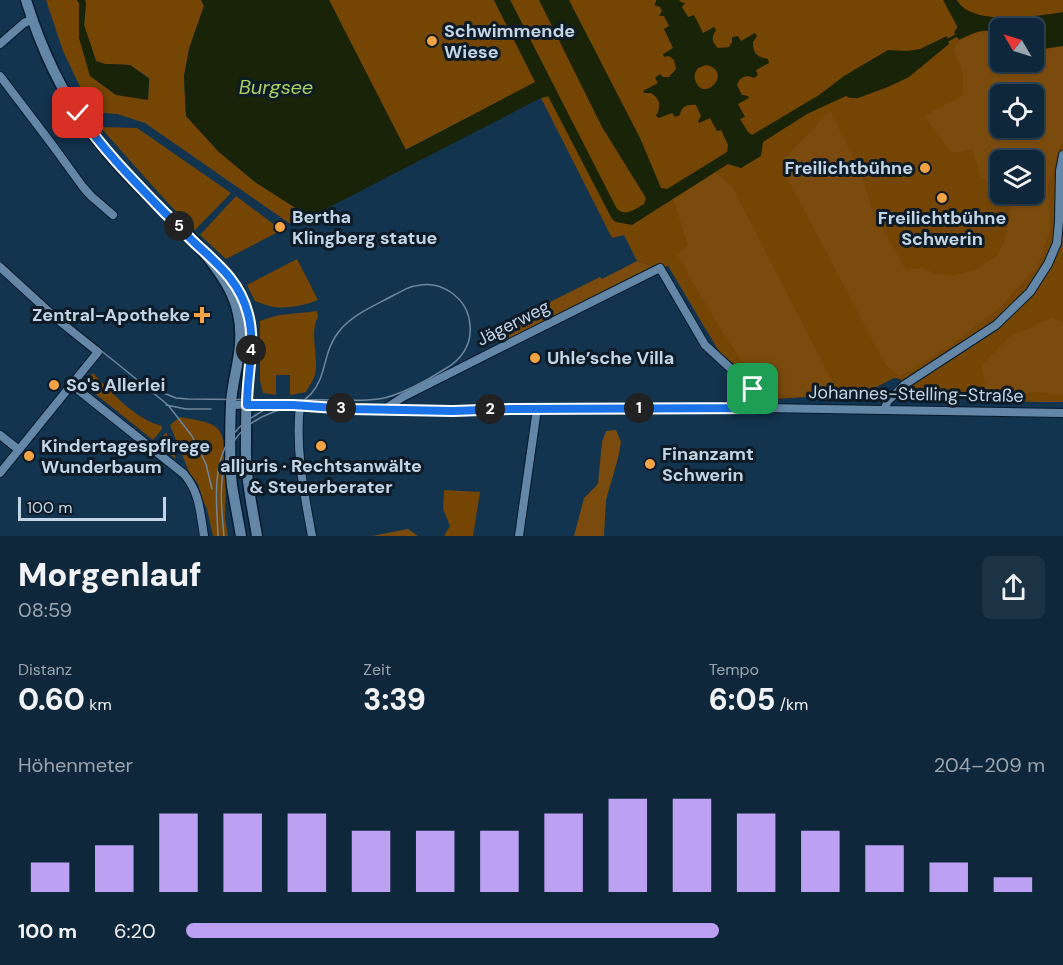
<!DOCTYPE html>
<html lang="de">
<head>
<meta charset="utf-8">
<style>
  :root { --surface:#0e273b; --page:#1c3346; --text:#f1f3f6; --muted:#9ba5af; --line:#2e4455; --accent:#bca0f2 }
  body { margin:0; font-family:"DM Sans",sans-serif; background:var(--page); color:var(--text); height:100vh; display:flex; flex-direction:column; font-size:22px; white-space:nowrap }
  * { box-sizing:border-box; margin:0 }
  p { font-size:20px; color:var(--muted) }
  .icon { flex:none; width:33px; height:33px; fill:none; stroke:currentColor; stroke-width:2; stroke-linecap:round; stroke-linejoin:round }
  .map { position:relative; height:536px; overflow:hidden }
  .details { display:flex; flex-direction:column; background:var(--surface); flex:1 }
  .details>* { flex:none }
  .needle { width:39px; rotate:308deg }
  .tools { position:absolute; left:990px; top:18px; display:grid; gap:12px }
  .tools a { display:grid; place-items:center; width:54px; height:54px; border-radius:9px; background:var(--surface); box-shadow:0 2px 4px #0004,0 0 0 2px var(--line); font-size:30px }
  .scale { position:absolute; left:18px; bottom:15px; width:148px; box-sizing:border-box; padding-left:6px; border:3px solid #c2d5e6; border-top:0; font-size:16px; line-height:21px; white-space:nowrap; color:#c2d5e6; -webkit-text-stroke:4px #0d1b27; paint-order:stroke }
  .pin { position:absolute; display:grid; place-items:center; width:51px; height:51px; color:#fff; margin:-26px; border-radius:12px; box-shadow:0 3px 9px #0006 }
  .km { position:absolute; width:30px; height:30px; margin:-15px; border-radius:50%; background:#222; color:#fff; font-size:16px; line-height:30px; text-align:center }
  .round { display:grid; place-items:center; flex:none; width:63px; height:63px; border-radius:9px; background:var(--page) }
  .head { display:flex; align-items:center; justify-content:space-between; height:102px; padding:0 18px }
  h1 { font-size:33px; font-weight:800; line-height:45px }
  .stats { display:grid; grid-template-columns:repeat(3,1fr); gap:9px; height:102px; padding:6px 18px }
  .stats div { display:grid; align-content:center }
  .stats b { font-size:30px; font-weight:800 }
  .stats small { font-size:16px; font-weight:400 }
  .stats p { font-size:16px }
  .chart { height:168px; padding:12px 18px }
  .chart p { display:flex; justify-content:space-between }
  .chart svg { width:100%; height:108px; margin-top:6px; stroke:var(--accent); stroke-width:6 }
  ul { padding:0 18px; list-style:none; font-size:20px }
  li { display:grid; grid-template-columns:96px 72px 1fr; align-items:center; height:45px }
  li i { height:15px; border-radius:8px; background:var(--accent) }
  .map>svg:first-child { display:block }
</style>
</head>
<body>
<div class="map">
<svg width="1063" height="536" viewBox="0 0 1063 536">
  <rect width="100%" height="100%" fill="#12344f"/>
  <!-- green -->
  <path fill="#754504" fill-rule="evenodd" d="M46,0H77L79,3L90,76L148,100L149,78L130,65L105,64L96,61L84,25L86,3L85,0H201L204,6L189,49L184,76L186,116L219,152L255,182L308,216L292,225L145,123L117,114L92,112L63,51Z
    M329,0H494L536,82L405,150Z
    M510,0H1063V402C1028,402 994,401 960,399C944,399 929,401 913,399L900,379L894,378L865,393L777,399L720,353L668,266L660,268L637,261L624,235L612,238L541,98L549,96L557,92ZM1000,28H1034V62H1000ZM1000,94H1034V128H1000ZM1000,160H1034V194H1000Z
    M100,127L137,128L231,193L195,230L168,203Z
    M236,196L279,228L280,231L226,259L200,235Z
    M297,259L318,300C305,305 288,309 274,307C268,306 261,303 255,301L247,285Z
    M317,311L318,317C309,332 319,358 315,374C314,380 309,386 306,392L290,395V375H276V395L263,393L260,380V321C278,313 298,314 317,311Z
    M93,373C111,392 136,420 162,426V429L153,440L84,385Z
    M180,417C189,419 213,421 219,430C230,446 225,497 225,518C226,524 227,530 228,536H213L207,509L203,501L198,484L189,472L170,425Z
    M166,432L176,459L157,444Z
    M444,490L480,492L473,536H444L450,526L443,509Z"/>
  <!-- forest -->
  <path fill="#7b4b0e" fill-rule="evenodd" d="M985,30L1000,32V62H1034V46L1043,49L1063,46V144H1060L1048,187L1050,230L1038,266L999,308L949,347L900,376L885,364L780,164L830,111L860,170L872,210L906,270L922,268L934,273L953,275L976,270L997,255L1005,240L1012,203L1001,194H1034V160H1000V193L980,175L972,149L952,153L924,116L963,95V74L954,49L959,40L979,31ZM1000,94H1034V128H1000Z
    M716,172L733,188L841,399L780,395L747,367L724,335L677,255L688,245L673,199Z
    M637,261L660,268L504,345L496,329L600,277L602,279Z
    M1052,318L1063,321V395L1035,392L1021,394L986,389L981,366L1009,337Z
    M616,430L621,442L618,458L606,500L604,536H574L584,498L598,484L602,442L606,431Z
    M408,529L418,536H372Z"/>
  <!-- water -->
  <path fill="#192307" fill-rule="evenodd" d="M77,0H85L86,3L84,25L96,61L105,64L130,65L149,79L148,100L116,95L90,76L79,38V3Z
    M201,0H329L406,150L535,82L494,0H510L617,209C626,217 635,209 644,204L646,198L602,127L539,0H569L640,138L661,188L667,189L727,152L728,145L721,130L717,131L710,118L699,123L698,121L701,116L696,105C688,104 681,106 680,115L675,117L672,113L659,118L656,116C661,106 661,100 651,93H644L643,91L658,83L655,78L660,74L663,77H669L676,69L674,60L669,56L664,57L663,54L673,48L664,29L669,26L664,16H659L662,11L660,7L654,5L656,2V0H679L681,2L685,3L682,7L688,17L694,15L703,33L714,27L716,30C711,37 712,43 718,48L729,47L732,42V37L738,36L741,41L755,33L757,36L753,42C753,54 757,57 768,59L769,63L756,70L758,75L754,78C746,74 740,77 737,85L742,95L748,96L749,98L738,104L745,117L740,119L748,132L752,135L819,95L844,76L888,50L907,51L920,49L947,36L949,44L909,77L888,87L858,98H850L846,96L807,114L763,142L761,156L741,168L728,164L632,225L616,222L612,219L548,96L541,98L310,217L255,182L219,152L186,116L184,77L189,49L204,6ZM706,65C734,71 705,103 696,82C693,76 695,72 698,68Z
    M943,0H957C971,27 1038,16 1063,12V46L1043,49L1034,46V28H1000V32C981,29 976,32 959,40L954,32L957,28V26Z"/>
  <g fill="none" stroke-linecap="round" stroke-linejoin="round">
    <!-- stream -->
    <path stroke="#192307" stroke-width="3" d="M948,40L959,34"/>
    <!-- street casing -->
    <g stroke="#031b2f" stroke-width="10">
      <path id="street" d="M0,44L24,23L33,19
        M0,76L51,143L83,187L91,196L113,215
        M0,267L58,320L98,352L0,473
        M72,385L184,474C200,493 200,512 204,536
        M231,405L276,404L383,410L764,408L1063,413
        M300,405C295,449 304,493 312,536
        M383,410L403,397L498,349L660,268L705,345L753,389L764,402V408
        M885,410L887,402L904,385L996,325L1030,292L1048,264L1057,243L1059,221L1060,171L1063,155
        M0,435L19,450
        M519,536L537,409"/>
    </g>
    <!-- secondary casing -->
    <g stroke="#031b2f" stroke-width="13">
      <path id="secondary" d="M26,0C40,45 60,90 88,128C119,171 161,207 198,245C226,279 246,306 239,353C237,369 232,386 231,403C230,430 229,459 232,486C235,503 238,519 241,536
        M238,290C256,328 250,348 247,389C246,407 246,426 246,444C245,475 252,506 257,536"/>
    </g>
    <!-- street -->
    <use href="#street" stroke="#6487a7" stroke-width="8"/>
    <!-- secondary -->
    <use href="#secondary" stroke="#6487a7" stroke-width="10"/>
    <!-- tram -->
    <path stroke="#6c879d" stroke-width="1.5" d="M0,263L60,318L119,365L168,405L192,436L206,464L212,489
      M156,390L176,398L188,399L280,400
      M166,405L186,409H211
      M218,536C216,490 209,442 256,415C266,409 277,402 289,401C319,397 350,403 379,399C399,396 428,380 445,369C461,360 472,345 470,325C468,298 441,279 415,286C407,287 401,292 394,295C376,305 355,313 341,329C322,350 328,375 311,394C300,406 286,407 271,413C215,434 219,486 224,536"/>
  </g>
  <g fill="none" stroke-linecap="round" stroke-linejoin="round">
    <!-- route casing -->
    <g stroke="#fff" stroke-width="12">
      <path id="route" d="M78,113C103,150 134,181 165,213C176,223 186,235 197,245C220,266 240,283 248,314C256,343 247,374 247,405H293L350,409L453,411L511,409L764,408V402L753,389"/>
    </g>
    <!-- route -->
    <use href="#route" stroke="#1a73e8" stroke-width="8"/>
  </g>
  <!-- markers -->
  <g fill="#f5a345" stroke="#0d1b27" stroke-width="2">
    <circle cx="432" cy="41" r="6"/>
    <circle cx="925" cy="168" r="6"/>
    <circle cx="942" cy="198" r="6"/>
    <circle cx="280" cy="227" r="6"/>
    <path d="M199 306h6v6h6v6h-6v6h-6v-6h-6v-6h6z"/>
    <circle cx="535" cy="358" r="6"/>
    <circle cx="54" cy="385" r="6"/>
    <circle cx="321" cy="446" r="6"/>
    <circle cx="29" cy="456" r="6"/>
    <circle cx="650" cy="464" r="6"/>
  </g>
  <g text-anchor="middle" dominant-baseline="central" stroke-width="6" stroke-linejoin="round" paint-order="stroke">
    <!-- poi labels -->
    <g font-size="18" font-weight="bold" fill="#c2d5e6" stroke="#0d1b27" text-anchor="start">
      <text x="444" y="31">Schwimmende<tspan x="444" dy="21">Wiese</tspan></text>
      <text x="913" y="168" text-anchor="end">Freilichtbühne</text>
      <text x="292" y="217">Bertha<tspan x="292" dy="21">Klingberg statue</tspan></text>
      <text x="942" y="218" text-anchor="middle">Freilichtbühne<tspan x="942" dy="21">Schwerin</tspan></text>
      <text x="190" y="315" text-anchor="end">Zentral-Apotheke</text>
      <text x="547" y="358">Uhle’sche Villa</text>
      <text x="66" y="385">So's Allerlei</text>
      <text x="41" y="446">Kindertagespflrege<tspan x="41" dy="21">Wunderbaum</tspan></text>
      <text x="662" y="454">Finanzamt<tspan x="662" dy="21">Schwerin</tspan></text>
      <text x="321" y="466" text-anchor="middle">alljuris · Rechtsanwälte<tspan x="321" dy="21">&amp; Steuerberater</tspan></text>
    </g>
    <!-- street labels -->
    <g font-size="18" fill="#c2d5e6" stroke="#0d1b27">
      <text transform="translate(513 323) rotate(-27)">Jägerweg</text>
      <text transform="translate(916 394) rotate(1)">Johannes-Stelling-Straße</text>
    </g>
    <!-- water labels -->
    <g font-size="20" font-style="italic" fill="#a8d15f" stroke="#0d1b27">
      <text x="276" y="87">Burgsee</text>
    </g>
  </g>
</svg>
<div class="tools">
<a><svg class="needle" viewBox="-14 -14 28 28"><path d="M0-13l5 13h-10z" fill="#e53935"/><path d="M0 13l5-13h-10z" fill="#9ba5af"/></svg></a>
<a><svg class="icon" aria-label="locate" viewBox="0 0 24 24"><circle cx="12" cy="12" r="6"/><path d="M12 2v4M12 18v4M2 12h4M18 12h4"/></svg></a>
<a><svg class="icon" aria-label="layers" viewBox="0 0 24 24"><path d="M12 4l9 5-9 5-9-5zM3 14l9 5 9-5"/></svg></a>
</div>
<div class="scale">100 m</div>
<div class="pin" style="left:753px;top:389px;background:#1e9e55"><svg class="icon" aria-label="arrive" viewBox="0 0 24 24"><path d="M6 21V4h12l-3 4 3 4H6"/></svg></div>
<div class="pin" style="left:78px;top:113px;background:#d93025"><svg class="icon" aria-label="check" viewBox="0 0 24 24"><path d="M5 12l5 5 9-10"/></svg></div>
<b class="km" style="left:639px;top:408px">1</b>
<b class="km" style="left:490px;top:409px">2</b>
<b class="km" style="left:341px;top:408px">3</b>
<b class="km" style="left:251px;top:350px">4</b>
<b class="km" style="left:179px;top:226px">5</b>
</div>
<section class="details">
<div class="head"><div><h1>Morgenlauf</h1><p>08:59</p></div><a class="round"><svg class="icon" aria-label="share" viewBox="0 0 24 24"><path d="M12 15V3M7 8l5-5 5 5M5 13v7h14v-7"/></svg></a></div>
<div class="stats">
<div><p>Distanz</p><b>0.60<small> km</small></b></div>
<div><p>Zeit</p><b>3:39</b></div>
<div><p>Tempo</p><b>6:05<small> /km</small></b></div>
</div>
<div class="chart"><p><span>Höhenmeter</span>204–209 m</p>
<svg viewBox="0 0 160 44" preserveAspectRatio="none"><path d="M5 44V32M15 44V25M25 44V12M35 44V12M45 44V12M55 44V19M65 44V19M75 44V19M85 44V12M95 44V6M105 44V6M115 44V12M125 44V19M135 44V25M145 44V32M155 44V38"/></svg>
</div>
<ul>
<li><b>100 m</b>6:20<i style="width:62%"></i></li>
</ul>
</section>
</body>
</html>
